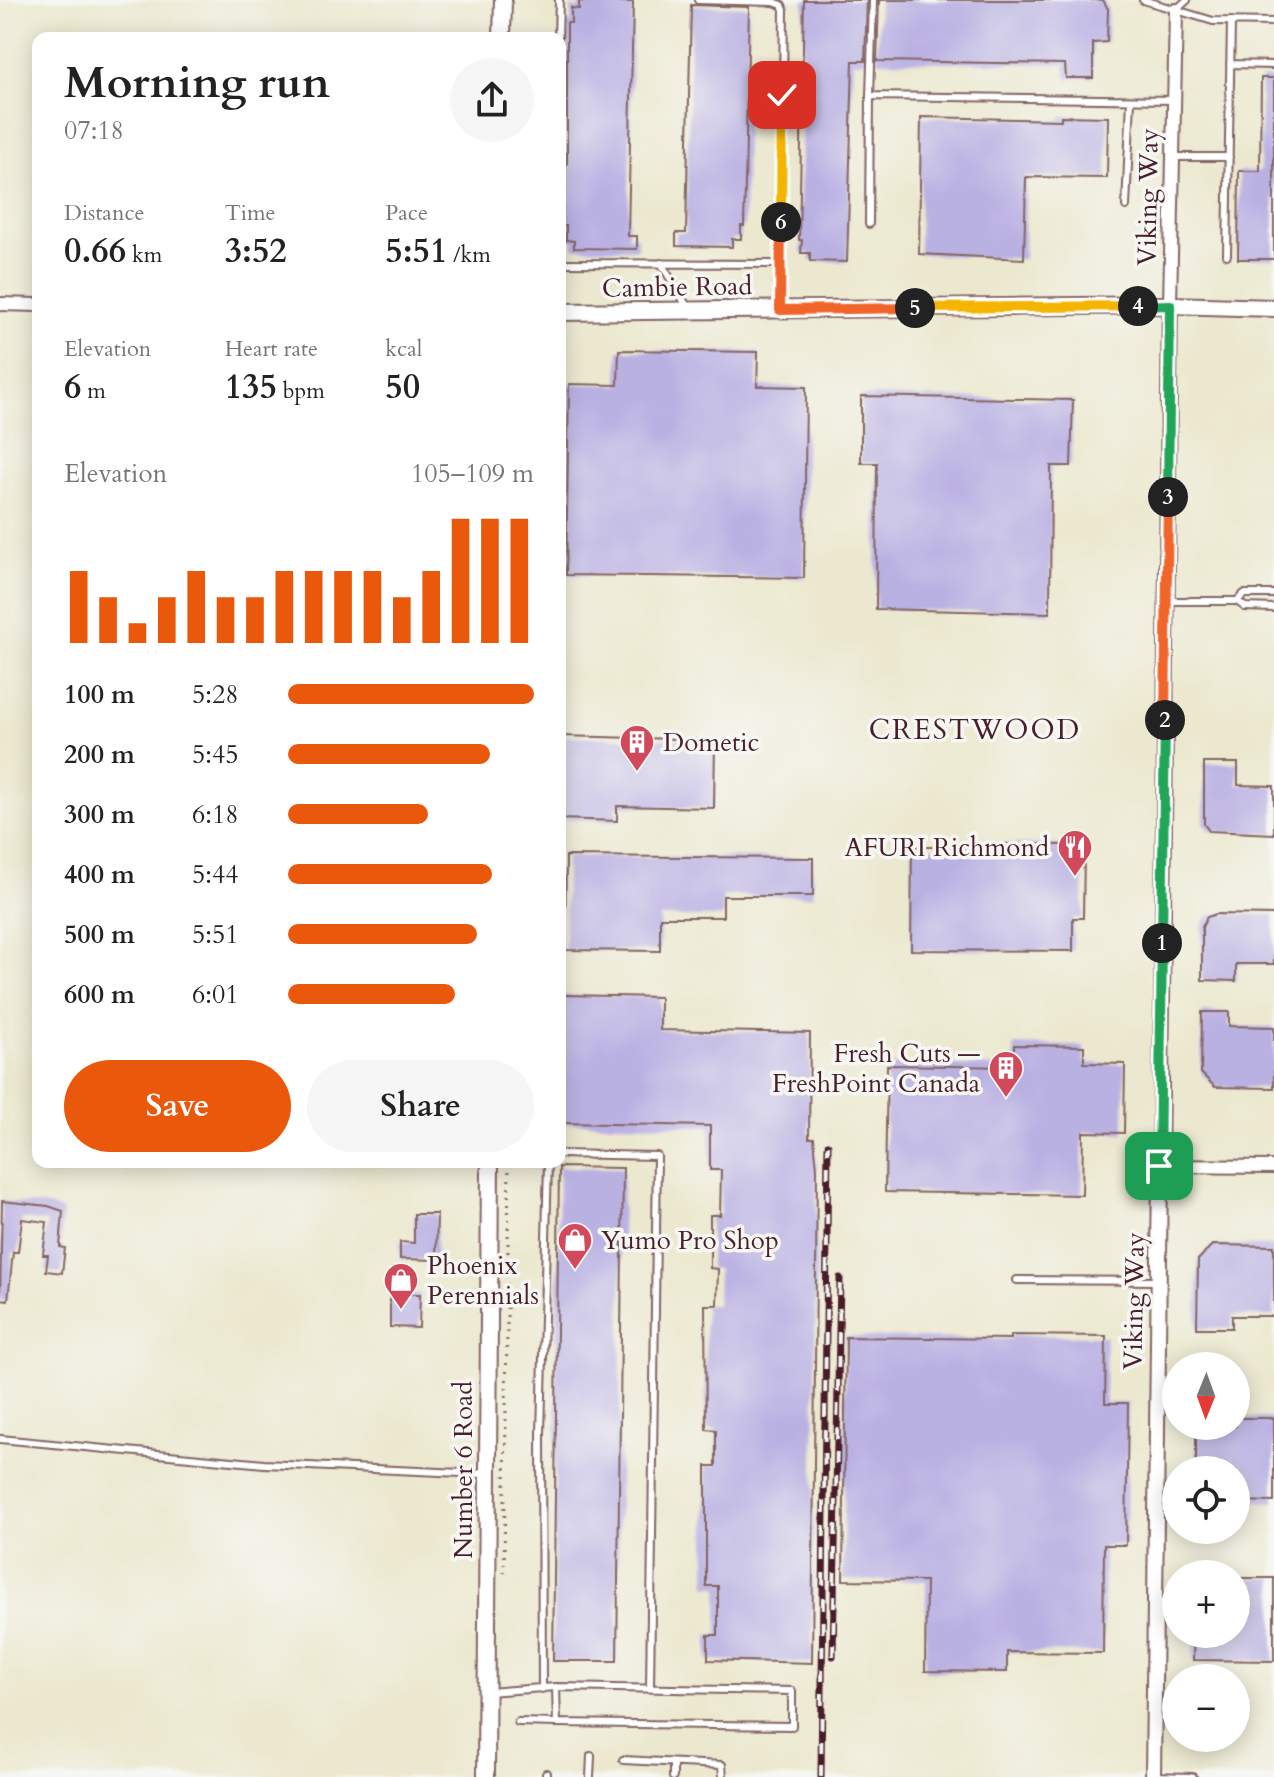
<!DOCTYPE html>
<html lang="en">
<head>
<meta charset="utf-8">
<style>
  :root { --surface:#fff; --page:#f6f6f6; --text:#222; --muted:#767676; --accent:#ea580c }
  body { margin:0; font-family:Cardo,serif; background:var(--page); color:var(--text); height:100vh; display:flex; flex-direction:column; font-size:30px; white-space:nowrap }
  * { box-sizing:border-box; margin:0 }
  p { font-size:26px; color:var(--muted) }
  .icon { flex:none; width:44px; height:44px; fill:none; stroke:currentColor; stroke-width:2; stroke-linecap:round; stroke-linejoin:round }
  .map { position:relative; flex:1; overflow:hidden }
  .drawer { position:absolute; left:32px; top:32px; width:534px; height:1136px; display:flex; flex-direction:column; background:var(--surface); border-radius:16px; box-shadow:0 4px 20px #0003 }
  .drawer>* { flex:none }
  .needle { width:52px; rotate:181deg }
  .tools { position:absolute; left:1162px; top:1352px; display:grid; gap:16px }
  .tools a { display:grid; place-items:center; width:88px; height:88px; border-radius:50%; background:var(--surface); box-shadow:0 4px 20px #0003; font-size:40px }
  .pin { position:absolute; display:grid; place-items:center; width:68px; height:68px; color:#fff; margin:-34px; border-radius:16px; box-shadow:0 4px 12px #0006 }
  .km { position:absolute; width:40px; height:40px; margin:-20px; border-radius:50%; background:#222; color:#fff; font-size:22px; line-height:40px; text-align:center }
  .round { display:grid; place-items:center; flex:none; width:84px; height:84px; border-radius:42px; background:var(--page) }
  .overview { display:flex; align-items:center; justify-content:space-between; height:136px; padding:0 32px }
  h1 { font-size:44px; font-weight:700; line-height:60px }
  .stats { display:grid; grid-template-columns:repeat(3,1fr); gap:12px; height:136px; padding:8px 32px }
  .stats div { display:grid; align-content:center }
  .stats b { font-size:34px; font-weight:700 }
  .stats small { font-size:22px; font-weight:400 }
  .stats p { font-size:22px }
  .chart { height:224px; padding:16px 32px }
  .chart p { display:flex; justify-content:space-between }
  .chart svg { width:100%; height:144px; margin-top:8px; stroke:var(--accent); stroke-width:6 }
  .primary-button { display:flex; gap:16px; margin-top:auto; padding:16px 32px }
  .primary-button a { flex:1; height:92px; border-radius:48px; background:var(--accent); color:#fff; font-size:32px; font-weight:700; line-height:92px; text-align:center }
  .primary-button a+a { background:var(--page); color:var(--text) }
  ul { padding:0 32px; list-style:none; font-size:26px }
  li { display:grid; grid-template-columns:128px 96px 1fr; align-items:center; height:60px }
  li i { height:20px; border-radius:10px; background:var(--accent) }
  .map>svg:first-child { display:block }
</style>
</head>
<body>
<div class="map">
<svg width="1274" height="1777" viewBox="0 0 1274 1777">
  <rect width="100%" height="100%" fill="#f6f6f2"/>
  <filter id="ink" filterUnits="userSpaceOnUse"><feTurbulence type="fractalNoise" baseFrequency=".0125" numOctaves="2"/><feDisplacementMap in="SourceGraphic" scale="16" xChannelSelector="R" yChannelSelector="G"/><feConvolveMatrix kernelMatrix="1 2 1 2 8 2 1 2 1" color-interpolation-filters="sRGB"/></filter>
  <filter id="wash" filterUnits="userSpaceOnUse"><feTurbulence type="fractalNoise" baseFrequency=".006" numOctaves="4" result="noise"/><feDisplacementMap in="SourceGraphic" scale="32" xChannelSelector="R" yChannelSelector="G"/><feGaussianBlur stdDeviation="1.8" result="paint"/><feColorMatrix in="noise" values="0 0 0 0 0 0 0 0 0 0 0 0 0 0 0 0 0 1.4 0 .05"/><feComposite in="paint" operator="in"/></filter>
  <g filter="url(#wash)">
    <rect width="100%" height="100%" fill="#ece8cf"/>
    <g id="blocks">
      <!-- building -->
      <path fill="#bab1e3" d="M804,0H867L865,61H853L847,262L810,261V253H801L802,240H799Z
        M879,0H1103L1108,9L1107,42L1093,43V78H1066L1065,64L877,61Z
        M579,1L633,2L628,236H637V249L574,248V241L566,240V226H562L564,164H567V23H571V8L579,9Z
        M691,5L749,7L744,226H741V239H732V247L676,246V233H686Z
        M1261,78H1274V259H1238L1239,171H1260Z
        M1061,116L1108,117L1107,178L1026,177L1024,259L919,254L921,117L1061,120Z
        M619,350L758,352L757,386L806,387L804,578L566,575L569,384L618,385Z
        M861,396L1073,400L1071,466H1051L1050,613L876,609L877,463H861Z
        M560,736L715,740L714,808L617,806V821L560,819Z
        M1204,763H1238V785L1274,786V834L1209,831L1204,824Z
        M946,843L1065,845V850H1084L1083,918H1073V951L911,950L912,847H945Z
        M566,856L813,858V896H723V917H660V951L565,950Z
        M1216,914L1274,915V964H1236V981L1202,980V927L1207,917Z
        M564,995L660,997V1030L810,1033L809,1138H814L817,1169L812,1663L708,1660V1635H718V1586H706V1466H716V1430L706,1429L705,1305H717L718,1269L710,1268V1215H720L721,1170H710V1126L562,1123Z
        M1202,1012H1229V1026L1274,1027V1088L1215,1087L1201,1073Z
        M1014,1045L1084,1046V1063L1125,1064L1124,1133L1083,1132L1082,1195L885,1192L887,1065L1014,1067Z
        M559,1167L623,1168L617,1661H553Z
        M2,1201L48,1206L63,1211L60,1247L65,1248L62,1273L46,1271L48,1255H43L47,1222L22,1219L18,1252H13L8,1300L0,1299Z
        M414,1214H437L436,1260L400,1259V1242L414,1243Z
        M1212,1245L1274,1246V1316H1232V1328H1197L1198,1260Z
        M390,1294H420L419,1328L390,1327Z
        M1011,1335L1106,1336L1105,1403H1128L1126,1545H1104L1103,1653L1007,1652V1672L925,1671L926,1581L843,1580L846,1337L1011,1339Z
        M1236,1418H1274V1502L1236,1501V1470H1196V1426H1236Z
        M1236,1578H1274V1661L1193,1660L1194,1634H1236Z"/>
    </g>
  </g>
  <g filter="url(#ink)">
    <use href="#blocks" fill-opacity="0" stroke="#836564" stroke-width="2"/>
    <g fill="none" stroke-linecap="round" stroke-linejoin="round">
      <!-- service casing -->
      <g stroke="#836564" stroke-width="10">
        <path id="service" d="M698,0L774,2L782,5L784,10L780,306
          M873,0L870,96L1174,100
          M1143,0L1213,21L1274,22
          M1176,10L1187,0
          M558,38L559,0
          M1230,64L1274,65
          M1173,157H1229
          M1126,206L1131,100
          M869,224L870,96
          M1227,255L1231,21
          M560,263L780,264
          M661,263L688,308
          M1168,601H1237L1245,607L1274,608
          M1237,601L1244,594H1274
          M560,1154L657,1156L650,1688
          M1017,1280L1158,1281
          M0,1439L264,1464L484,1474
          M542,1689L541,1434L548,1162
          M487,1692L556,1687L792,1691V1726L557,1723L556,1687
          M518,1722L557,1723
          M623,1760L722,1765L723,1777
          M1153,1776L1193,1777
          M546,1777V1773
          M590,1777L591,1756
          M673,1777V1763"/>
      </g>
      <!-- minor casing -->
      <g stroke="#836564" stroke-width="16">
        <path id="minor" d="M0,304L38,305
          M1170,305L1176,10
          M1159,1166L1274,1167"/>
      </g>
      <!-- tertiary casing -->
      <g stroke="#836564" stroke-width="18">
        <path id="tertiary" d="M1153,1777L1170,305"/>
      </g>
      <!-- secondary casing -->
      <g stroke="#836564" stroke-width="20">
        <path id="secondary" d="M502,38L503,0
          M560,312L1170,305L1274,308
          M486,1777L490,1162"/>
      </g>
      <!-- path -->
      <path stroke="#836564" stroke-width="3" stroke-dasharray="2 6" stroke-linecap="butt" d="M504,1573L509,1162"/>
      <!-- service -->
      <use href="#service" stroke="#fff" stroke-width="6"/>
      <!-- minor -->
      <use href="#minor" stroke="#fff" stroke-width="12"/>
      <!-- tertiary -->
      <use href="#tertiary" stroke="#fff" stroke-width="14"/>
      <!-- secondary -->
      <use href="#secondary" stroke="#fff" stroke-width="16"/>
      <!-- rail casing -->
      <g stroke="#4a1f2b" stroke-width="7">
        <path id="rail" d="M833,1656L840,1278
          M821,1777L828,1145"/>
      </g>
      <!-- rail -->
      <use href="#rail" stroke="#f6f6f2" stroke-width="4" stroke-dasharray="12" stroke-linecap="butt"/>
    </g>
  </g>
  <g fill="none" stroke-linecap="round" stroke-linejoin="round" filter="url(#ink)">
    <!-- split-1 casing -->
    <g stroke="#fff" stroke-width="16">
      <path id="split-1" d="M1159,1166L1162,943"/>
    </g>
    <!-- split-2 casing -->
    <g stroke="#fff" stroke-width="16">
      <path id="split-2" d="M1162,943L1165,720"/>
    </g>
    <!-- split-3 casing -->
    <g stroke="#fff" stroke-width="16">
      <path id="split-3" d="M1165,720L1168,497"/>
    </g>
    <!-- split-4 casing -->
    <g stroke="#fff" stroke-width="16">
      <path id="split-4" d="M1138,306L1170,305L1168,497"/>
    </g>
    <!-- split-5 casing -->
    <g stroke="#fff" stroke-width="16">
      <path id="split-5" d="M915,308L1138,306"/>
    </g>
    <!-- split-6 casing -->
    <g stroke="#fff" stroke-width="16">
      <path id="split-6" d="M781,222L780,310L915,308"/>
    </g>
    <!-- split-7 casing -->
    <g stroke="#fff" stroke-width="16">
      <path id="split-7" d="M781,222L782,95"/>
    </g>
    <!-- split-1 -->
    <use href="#split-1" stroke="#22a559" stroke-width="10"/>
    <!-- split-2 -->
    <use href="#split-2" stroke="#22a559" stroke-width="10"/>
    <!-- split-3 -->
    <use href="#split-3" stroke="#f0652b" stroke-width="10"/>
    <!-- split-4 -->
    <use href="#split-4" stroke="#22a559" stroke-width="10"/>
    <!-- split-5 -->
    <use href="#split-5" stroke="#f5b400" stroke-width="10"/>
    <!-- split-6 -->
    <use href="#split-6" stroke="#f0652b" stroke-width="10"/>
    <!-- split-7 -->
    <use href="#split-7" stroke="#f5b400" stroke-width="10"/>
  </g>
  <!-- icons -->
  <defs>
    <g id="building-pin" transform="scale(1.8)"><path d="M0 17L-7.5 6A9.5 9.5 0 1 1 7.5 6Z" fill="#d1495b" stroke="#f6f6f2"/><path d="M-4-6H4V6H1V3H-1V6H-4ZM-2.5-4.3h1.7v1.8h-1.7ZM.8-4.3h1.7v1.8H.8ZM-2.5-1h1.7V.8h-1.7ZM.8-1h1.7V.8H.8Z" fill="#fff"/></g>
    <g id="restaurant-pin" transform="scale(1.8)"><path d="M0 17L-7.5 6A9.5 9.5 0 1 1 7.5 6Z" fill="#d1495b" stroke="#f6f6f2"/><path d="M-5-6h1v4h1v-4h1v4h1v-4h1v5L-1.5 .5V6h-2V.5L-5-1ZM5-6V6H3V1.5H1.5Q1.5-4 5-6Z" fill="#fff"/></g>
    <g id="shop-pin" transform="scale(1.8)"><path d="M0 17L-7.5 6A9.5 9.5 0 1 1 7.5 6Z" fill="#d1495b" stroke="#f6f6f2"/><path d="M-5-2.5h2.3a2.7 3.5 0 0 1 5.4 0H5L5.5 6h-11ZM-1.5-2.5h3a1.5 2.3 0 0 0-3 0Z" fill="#fff"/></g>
  </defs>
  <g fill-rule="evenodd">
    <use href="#building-pin" x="637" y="742"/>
    <use href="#restaurant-pin" x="1075" y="847"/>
    <use href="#building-pin" x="1006" y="1068"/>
    <use href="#shop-pin" x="575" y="1240"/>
    <use href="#shop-pin" x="401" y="1280"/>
  </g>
  <g text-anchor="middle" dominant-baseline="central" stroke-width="7" stroke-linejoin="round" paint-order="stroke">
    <!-- street labels -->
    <g font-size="26" fill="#4a1f2b" stroke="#f6f6f2">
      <text transform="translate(1148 197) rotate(-89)">Viking Way</text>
      <text transform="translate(677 287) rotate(-1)">Cambie Road</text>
      <text transform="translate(1134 1301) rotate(-89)">Viking Way</text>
      <text transform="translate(463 1470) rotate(-90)">Number 6 Road</text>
    </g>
    <!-- poi labels -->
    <g font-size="26" fill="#4a1f2b" stroke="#f6f6f2" text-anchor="start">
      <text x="663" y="742">Dometic</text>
      <text x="1049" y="847" text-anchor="end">AFURI Richmond</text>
      <text x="980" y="1053" text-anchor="end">Fresh Cuts —<tspan x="980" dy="30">FreshPoint Canada</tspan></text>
      <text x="601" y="1240">Yumo Pro Shop</text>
      <text x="427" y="1265">Phoenix<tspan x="427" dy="30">Perennials</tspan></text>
    </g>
    <!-- neighbourhood labels -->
    <g font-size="28" letter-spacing="2" fill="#4a1f2b" stroke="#f6f6f2">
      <text x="975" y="730">CRESTWOOD</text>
    </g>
  </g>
</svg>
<div class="tools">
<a><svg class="needle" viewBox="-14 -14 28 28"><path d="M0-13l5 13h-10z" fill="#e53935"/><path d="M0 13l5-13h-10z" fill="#767676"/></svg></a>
<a><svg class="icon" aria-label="locate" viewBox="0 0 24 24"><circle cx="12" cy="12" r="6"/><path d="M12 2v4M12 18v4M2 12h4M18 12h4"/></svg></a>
<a>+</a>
<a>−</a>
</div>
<div class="pin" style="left:1159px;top:1166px;background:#1e9e55"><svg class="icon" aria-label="arrive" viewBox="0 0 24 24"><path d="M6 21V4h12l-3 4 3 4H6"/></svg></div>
<div class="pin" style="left:782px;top:95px;background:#d93025"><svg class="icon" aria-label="check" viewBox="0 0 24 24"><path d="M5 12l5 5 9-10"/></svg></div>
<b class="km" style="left:1162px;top:943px">1</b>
<b class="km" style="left:1165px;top:720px">2</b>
<b class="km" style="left:1168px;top:497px">3</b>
<b class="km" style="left:1138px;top:306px">4</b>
<b class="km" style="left:915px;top:308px">5</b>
<b class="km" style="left:781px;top:222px">6</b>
<section class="drawer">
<div class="overview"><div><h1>Morning run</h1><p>07:18</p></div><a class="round"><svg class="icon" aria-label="share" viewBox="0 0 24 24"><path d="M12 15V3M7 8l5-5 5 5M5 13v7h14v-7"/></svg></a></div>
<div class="stats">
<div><p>Distance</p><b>0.66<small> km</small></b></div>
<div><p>Time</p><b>3:52</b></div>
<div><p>Pace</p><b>5:51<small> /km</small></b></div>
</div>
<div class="stats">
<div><p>Elevation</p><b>6<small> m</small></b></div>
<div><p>Heart rate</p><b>135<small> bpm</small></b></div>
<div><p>kcal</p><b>50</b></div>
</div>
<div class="chart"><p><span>Elevation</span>105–109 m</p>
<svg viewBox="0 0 160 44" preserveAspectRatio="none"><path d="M5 44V22M15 44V30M25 44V38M35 44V30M45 44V22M55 44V30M65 44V30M75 44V22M85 44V22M95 44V22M105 44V22M115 44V30M125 44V22M135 44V6M145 44V6M155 44V6"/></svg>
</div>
<ul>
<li><b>100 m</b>5:28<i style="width:100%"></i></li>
<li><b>200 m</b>5:45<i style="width:82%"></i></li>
<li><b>300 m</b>6:18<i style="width:57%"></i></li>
<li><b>400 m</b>5:44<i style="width:83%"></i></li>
<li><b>500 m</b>5:51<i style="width:77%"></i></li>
<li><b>600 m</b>6:01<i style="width:68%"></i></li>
</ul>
<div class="primary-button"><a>Save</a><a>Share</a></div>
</section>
</div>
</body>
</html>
